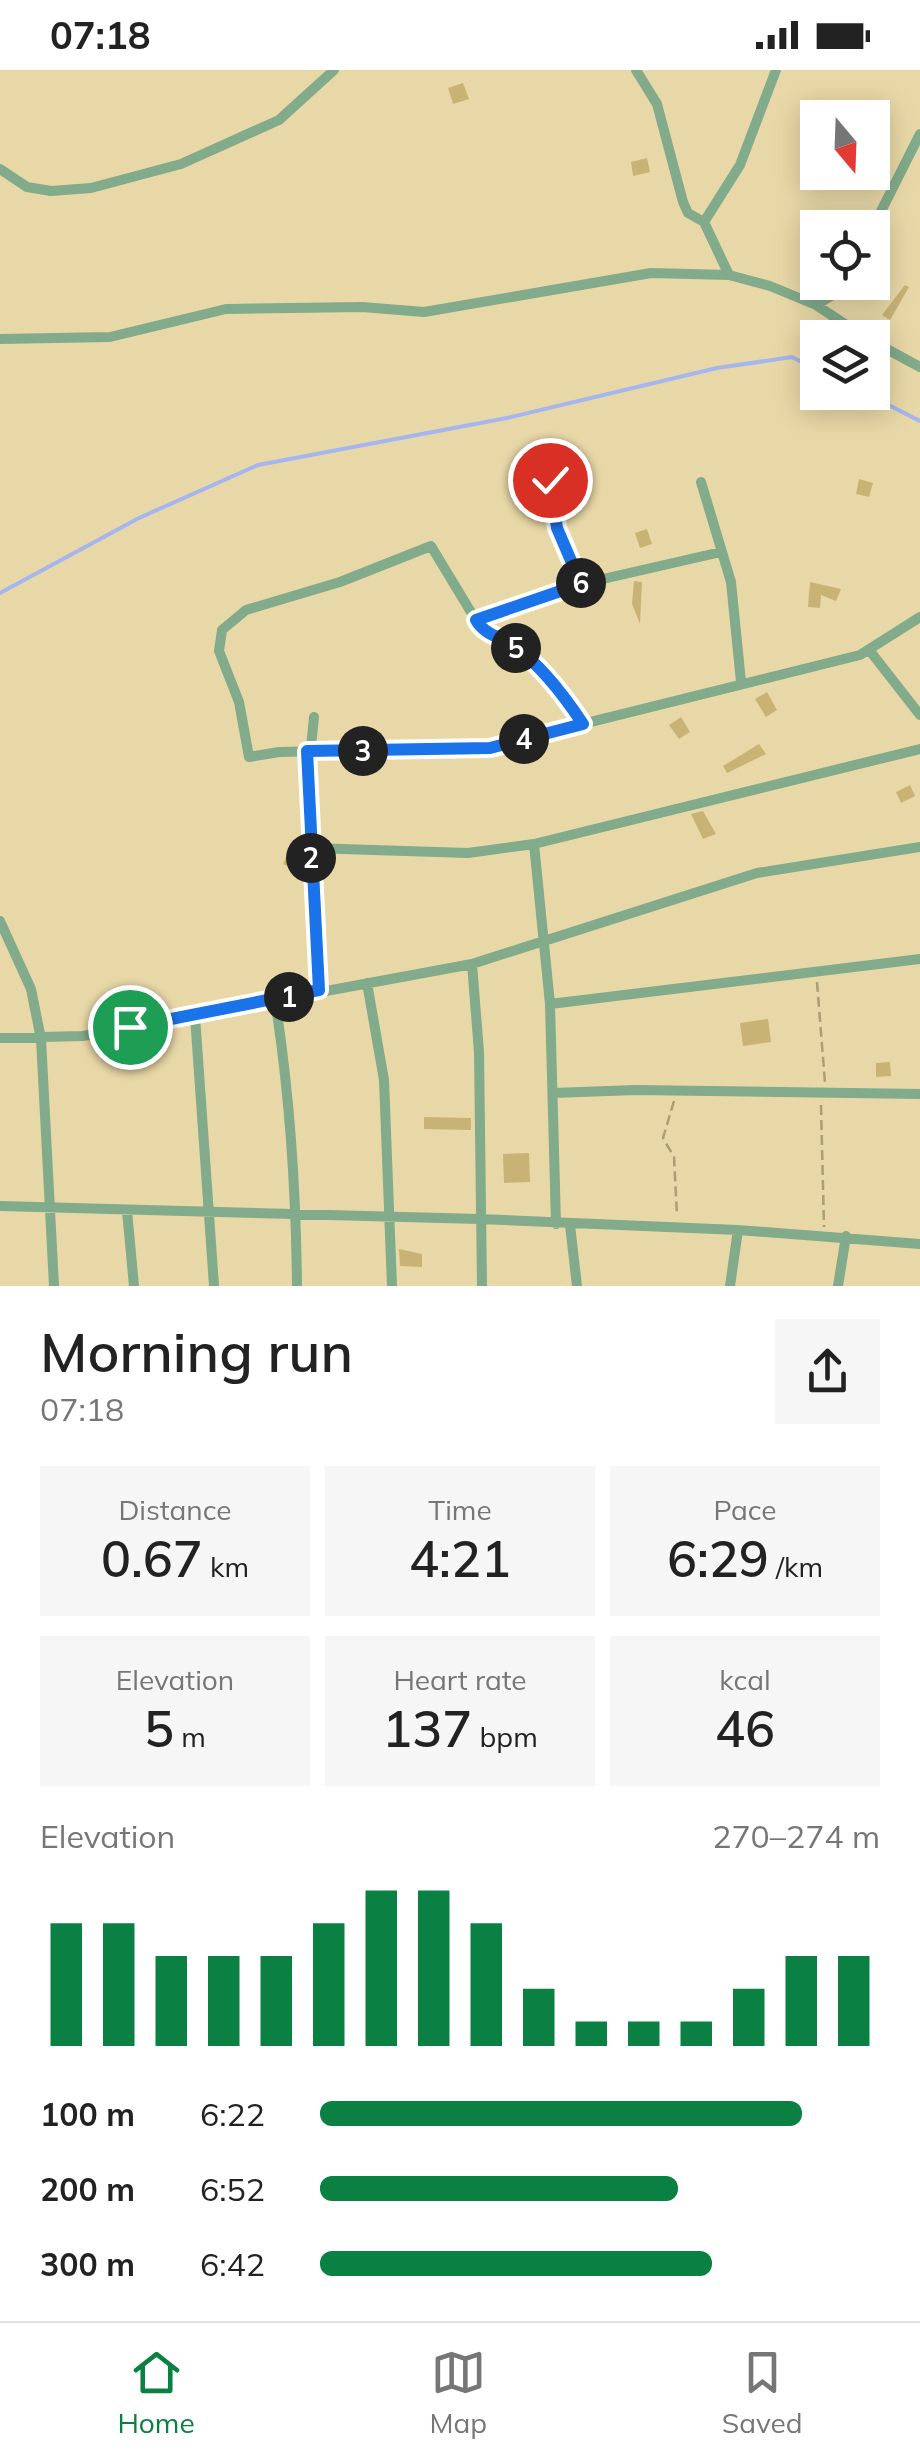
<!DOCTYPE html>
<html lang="en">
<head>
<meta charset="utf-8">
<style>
  :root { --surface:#fff; --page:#f6f6f6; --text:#222; --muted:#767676; --line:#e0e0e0; --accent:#0b8043 }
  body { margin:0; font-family:Mulish,sans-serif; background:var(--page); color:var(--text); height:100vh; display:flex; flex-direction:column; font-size:38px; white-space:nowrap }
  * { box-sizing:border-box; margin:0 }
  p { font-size:32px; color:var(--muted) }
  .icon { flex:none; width:55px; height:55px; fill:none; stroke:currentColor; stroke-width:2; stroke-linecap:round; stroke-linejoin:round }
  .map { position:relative; height:1216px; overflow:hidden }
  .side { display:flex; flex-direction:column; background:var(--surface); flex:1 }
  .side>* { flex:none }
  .needle { width:65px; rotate:161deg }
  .controls { position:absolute; left:800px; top:30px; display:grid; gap:20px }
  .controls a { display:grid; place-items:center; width:90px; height:90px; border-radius:0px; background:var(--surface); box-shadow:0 5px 25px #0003; font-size:50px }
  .pin { position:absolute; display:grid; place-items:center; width:85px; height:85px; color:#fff; margin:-42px; border:5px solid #fff; border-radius:50%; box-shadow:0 2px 10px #0007 }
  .km { position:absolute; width:50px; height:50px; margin:-25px; border-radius:50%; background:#222; color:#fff; font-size:28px; line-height:50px; text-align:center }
  .round { display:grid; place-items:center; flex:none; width:105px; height:105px; border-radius:0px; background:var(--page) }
  .head { display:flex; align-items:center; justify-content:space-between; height:170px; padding:0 40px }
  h1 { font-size:55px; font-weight:600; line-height:75px }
  .stats { display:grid; grid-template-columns:repeat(3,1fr); gap:15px; height:170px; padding:10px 40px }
  .stats div { display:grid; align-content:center; border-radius:0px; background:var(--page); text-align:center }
  .stats b { font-size:50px; font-weight:600 }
  .stats small { font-size:28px; font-weight:400 }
  .stats p { font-size:28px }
  .chart { height:280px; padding:20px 40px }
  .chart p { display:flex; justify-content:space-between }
  .chart svg { width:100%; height:180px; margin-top:10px; stroke:var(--accent); stroke-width:6 }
  ul { padding:0 40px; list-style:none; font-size:32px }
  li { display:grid; grid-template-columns:160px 120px 1fr; align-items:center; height:75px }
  li i { height:25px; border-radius:12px; background:var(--accent) }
  .status { display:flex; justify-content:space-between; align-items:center; height:70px; padding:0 50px; background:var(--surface); direction:ltr }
  .status svg { height:28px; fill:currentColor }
  .menu { display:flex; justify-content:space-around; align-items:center; height:140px; border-top:2px solid var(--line); background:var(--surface); font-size:28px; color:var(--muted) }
  .menu a { display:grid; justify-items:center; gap:5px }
  .menu .on { color:var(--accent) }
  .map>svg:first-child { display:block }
</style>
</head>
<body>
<div class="status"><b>07:18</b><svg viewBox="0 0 49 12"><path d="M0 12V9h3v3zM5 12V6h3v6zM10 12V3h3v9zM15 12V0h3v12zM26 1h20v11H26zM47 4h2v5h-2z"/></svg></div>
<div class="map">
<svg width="920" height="1216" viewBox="0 0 920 1216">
  <rect width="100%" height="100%" fill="#e9d8a7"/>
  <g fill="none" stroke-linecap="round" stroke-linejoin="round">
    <!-- stream -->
    <path stroke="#a4b5ef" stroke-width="4" d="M863,322L920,351
      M0,523L139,448L258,395L507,348L717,298L792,287L818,300"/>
  </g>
  <!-- building -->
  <path fill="#c9b374" d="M463,13L469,29L453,34L448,18Z
    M647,88L650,102L633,106L631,92Z
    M905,215L909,217L890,250L882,245Z
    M581,383L587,396L568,400L565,393Z
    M859,409L873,413L869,427L856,424Z
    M647,459L652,474L640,478L635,463Z
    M634,511L642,512L640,554L632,534Z
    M810,512L841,519L836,531L821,525L820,538L808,537Z
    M767,622L777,640L766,647L755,629Z
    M681,647L690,662L679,669L669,655Z
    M759,674L766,684L727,703L723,696Z
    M910,715L915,726L901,733L896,722Z
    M703,741L716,764L703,769L691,744Z
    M289,781L301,787L296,800L283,794Z
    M768,949L771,972L743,976L740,953Z
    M890,992L891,1006L876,1007V993Z
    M424,1047L471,1048V1060L424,1059Z
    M529,1083L530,1112L504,1113L503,1084Z
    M399,1179L422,1184V1197L400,1196Z"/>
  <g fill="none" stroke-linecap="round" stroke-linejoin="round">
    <!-- path -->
    <path stroke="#ab9d75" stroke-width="2.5" stroke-dasharray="10 5" stroke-linecap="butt" d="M817,912L825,1013
      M674,1031L663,1068L674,1087L677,1146
      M821,1035L824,1157"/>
    <!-- street -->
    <path stroke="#81ab8a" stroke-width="10" d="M636,0L657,34L683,132L688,143L704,152L729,205
      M0,99L27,117L51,121L91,118L181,94L279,50L334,0
      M704,152L740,95L776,0
      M872,159L920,64
      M816,235L838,222L843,212
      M0,269L110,267L226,239L362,237L424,242L651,203L729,205L770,216L816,235L866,268
      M872,271L920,297
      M550,410L557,458L581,514
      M701,412L731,512L741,612
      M476,550L581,514L721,482
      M870,581L920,645
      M314,647L306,727L319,920
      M583,654L567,631L516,577L480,557L431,476L340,512L246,540L222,560L219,581L239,632L249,687L279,682L490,677L860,585L920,547
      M534,774L550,934L556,1154
      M311,778L468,783L534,774L920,679
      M0,851L31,919L41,969L54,1216
      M472,894L479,982L482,1216
      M367,913L384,1010L392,1216
      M275,930C290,1025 296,1121 297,1216
      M550,934L920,889
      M195,946L214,1216
      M0,968L83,966L472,894L757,803L920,777
      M553,1023L636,1020L920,1024
      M0,1136L479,1149L738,1160L920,1174
      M127,1141L134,1216
      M570,1155L577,1216
      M730,1216L738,1160
      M838,1216L846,1166"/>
  </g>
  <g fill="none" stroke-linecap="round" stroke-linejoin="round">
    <!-- route casing -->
    <g stroke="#fff" stroke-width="20">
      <path id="route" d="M130,957L319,920L307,681L490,678L583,654C565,627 542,596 515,577C502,567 484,565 476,550L581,514L557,458L550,410"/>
    </g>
    <!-- route -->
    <use href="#route" stroke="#1a73e8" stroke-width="12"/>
  </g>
</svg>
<div class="controls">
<a><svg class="needle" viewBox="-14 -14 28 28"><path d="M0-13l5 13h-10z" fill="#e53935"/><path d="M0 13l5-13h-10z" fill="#767676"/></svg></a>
<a><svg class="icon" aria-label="locate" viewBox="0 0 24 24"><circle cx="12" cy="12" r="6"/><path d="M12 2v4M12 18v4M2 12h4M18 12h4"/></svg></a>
<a><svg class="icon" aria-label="layers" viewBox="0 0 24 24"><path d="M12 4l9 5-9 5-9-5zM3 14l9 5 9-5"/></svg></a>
</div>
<div class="pin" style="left:130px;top:957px;background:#1e9e55"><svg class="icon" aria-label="arrive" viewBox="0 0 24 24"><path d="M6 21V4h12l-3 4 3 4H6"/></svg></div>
<div class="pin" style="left:550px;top:410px;background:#d93025"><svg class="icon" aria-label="check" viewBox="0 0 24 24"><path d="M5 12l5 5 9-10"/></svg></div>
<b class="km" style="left:289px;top:927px">1</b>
<b class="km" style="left:311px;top:788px">2</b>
<b class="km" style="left:363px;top:681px">3</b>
<b class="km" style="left:524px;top:669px">4</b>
<b class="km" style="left:516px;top:578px">5</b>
<b class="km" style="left:581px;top:513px">6</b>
</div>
<section class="side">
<div class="head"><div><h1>Morning run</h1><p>07:18</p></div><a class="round"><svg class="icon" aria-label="share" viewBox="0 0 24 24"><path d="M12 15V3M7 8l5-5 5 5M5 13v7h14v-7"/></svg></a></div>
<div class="stats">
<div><p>Distance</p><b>0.67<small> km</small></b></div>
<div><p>Time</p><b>4:21</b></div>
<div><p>Pace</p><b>6:29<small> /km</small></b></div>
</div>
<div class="stats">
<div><p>Elevation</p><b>5<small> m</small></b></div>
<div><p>Heart rate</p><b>137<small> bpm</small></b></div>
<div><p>kcal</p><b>46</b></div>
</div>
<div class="chart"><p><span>Elevation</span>270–274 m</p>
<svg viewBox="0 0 160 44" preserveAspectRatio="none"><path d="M5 44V14M15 44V14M25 44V22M35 44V22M45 44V22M55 44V14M65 44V6M75 44V6M85 44V14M95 44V30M105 44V38M115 44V38M125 44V38M135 44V30M145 44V22M155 44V22"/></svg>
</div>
<ul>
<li><b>100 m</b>6:22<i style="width:86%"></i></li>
<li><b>200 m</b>6:52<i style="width:64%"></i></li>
<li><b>300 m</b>6:42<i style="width:70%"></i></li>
</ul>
</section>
<nav class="menu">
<a class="on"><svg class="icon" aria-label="home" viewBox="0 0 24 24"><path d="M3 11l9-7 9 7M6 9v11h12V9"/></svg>Home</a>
<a><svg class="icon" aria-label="map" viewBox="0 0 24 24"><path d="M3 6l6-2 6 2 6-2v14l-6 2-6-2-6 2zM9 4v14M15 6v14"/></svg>Map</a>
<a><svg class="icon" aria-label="saved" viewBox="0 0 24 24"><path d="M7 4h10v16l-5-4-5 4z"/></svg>Saved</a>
</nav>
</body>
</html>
